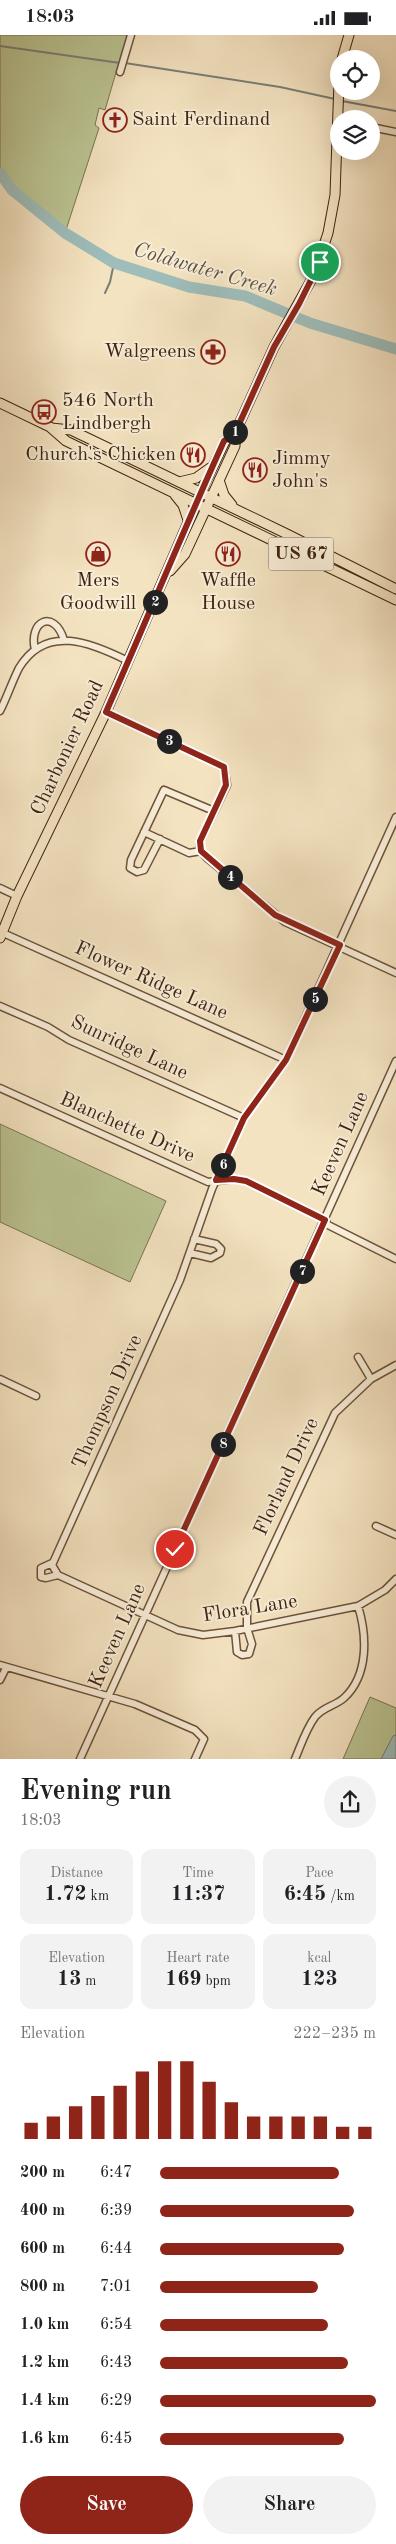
<!DOCTYPE html>
<html lang="en">
<head>
<meta charset="utf-8">
<style>
  :root { --surface:#fff; --page:#f2f2f2; --text:#202124; --muted:#757577; --accent:#8f2418 }
  body { margin:0; font-family:"Old Standard TT",serif; background:var(--page); color:var(--text); height:100vh; display:flex; flex-direction:column; font-size:19px; white-space:nowrap }
  * { box-sizing:border-box; margin:0 }
  p { font-size:16px; color:var(--muted) }
  .icon { flex:none; width:28px; height:28px; fill:none; stroke:currentColor; stroke-width:2; stroke-linecap:round; stroke-linejoin:round }
  .map { position:relative; height:1724px; overflow:hidden }
  .drawer { display:flex; flex-direction:column; background:var(--surface); flex:1 }
  .drawer>* { flex:none }
  .buttons { position:absolute; left:330px; top:15px; display:grid; gap:10px }
  .buttons a { display:grid; place-items:center; width:50px; height:50px; border-radius:50%; background:var(--surface); box-shadow:0 5px 20px #0002; font-size:25px }
  .pin { position:absolute; display:grid; place-items:center; width:42px; height:42px; color:#fff; margin:-21px; border:2px solid #fff; border-radius:50%; box-shadow:0 1px 5px #0007 }
  .km { position:absolute; width:25px; height:25px; margin:-12px; border-radius:50%; background:#222; color:#fff; font-size:14px; line-height:25px; text-align:center }
  .round { display:grid; place-items:center; flex:none; width:52px; height:52px; border-radius:26px; background:var(--page) }
  .head { display:flex; align-items:center; justify-content:space-between; height:85px; padding:0 20px }
  h1 { font-size:28px; font-weight:600; line-height:38px }
  .metrics { display:grid; grid-template-columns:repeat(3,1fr); gap:8px; height:85px; padding:5px 20px }
  .metrics div { display:grid; align-content:center; border-radius:12px; background:var(--page); text-align:center }
  .metrics b { font-size:21px; font-weight:600 }
  .metrics small { font-size:14px; font-weight:400 }
  .metrics p { font-size:14px }
  .chart { height:140px; padding:10px 20px }
  .chart p { display:flex; justify-content:space-between }
  .chart svg { width:100%; height:90px; margin-top:5px; stroke:var(--accent); stroke-width:6 }
  .button { display:flex; gap:10px; margin-top:auto; padding:10px 20px }
  .button a { flex:1; height:58px; border-radius:30px; background:var(--accent); color:#fff; font-size:20px; font-weight:600; line-height:58px; text-align:center }
  .button a+a { background:var(--page); color:var(--text) }
  ul { padding:0 20px; list-style:none; font-size:16px }
  li { display:grid; grid-template-columns:80px 60px 1fr; align-items:center; height:38px }
  li i { height:12px; border-radius:6px; background:var(--accent) }
  .status { display:flex; justify-content:space-between; align-items:center; height:35px; padding:0 25px; background:var(--surface); direction:ltr }
  .status svg { height:14px; fill:currentColor }
  .map>svg:first-child { display:block }
</style>
</head>
<body>
<div class="status"><b>18:03</b><svg viewBox="0 0 49 12"><path d="M0 12V9h3v3zM5 12V6h3v6zM10 12V3h3v9zM15 12V0h3v12zM26 1h20v11H26zM47 4h2v5h-2z"/></svg></div>
<div class="map">
<svg width="396" height="1724" viewBox="0 0 396 1724">
  <rect width="100%" height="100%" fill="#f4e3c1"/>
  <filter id="stains"><feTurbulence type="fractalNoise" baseFrequency=".004" numOctaves="4"/><feColorMatrix values="0 0 0 0 .2 0 0 0 0 .09 0 0 0 0 .02 0 0 0 .5 -.17"/></filter>
  <radialGradient id="worn" r=".72"><stop offset=".6" stop-color="#630" stop-opacity="0"/><stop offset="1" stop-color="#630" stop-opacity=".3"/></radialGradient>
  <!-- green -->
  <path fill="#bbc493" stroke="#7c7452" d="M0,0H127L105,75L99,73L95,90L99,93L65,198L12,155L0,138Z
    M0,1089L166,1166L130,1247L0,1187Z
    M370,1662L396,1673V1724H343Z"/>
  <!-- water -->
  <path fill="#9ebdbb" stroke="#787f77" d="M396,1700V1724H381L393,1701Z"/>
  <g fill="none" stroke-linecap="round" stroke-linejoin="round">
    <!-- stream -->
    <path stroke="#787f77" stroke-width="2" d="M0,11L120,28
      M125,28L280,52L335,64
      M342,66L396,76
      M105,258L110,247L114,228"/>
    <!-- river -->
    <path stroke="#9ebdbb" stroke-width="11" d="M0,138L12,155L65,198L114,228L189,252L245,261L310,288L396,314"/>
    <!-- minor casing -->
    <g stroke="#6c533c" stroke-width="9">
      <path id="minor" d="M120,37L131,0
        M371,92L396,97
        M35,615C28,586 54,573 64,605
        M0,676C7,662 12,647 19,633C46,588 92,608 128,626
        M106,677L224,732L227,750L200,806V815L207,823L285,887L396,938
        M396,782L286,1025L244,1083L212,1154L180,1245L52,1530L58,1540L178,1595L203,1600L235,1596L358,1571L385,1555L396,1544
        M144,797L189,818L201,816
        M160,804L144,835L137,837L130,833L131,825L164,755L214,776
        M0,853L17,861
        M3,898L286,1025
        M0,971L48,992L69,1005L244,1083
        M0,1053L208,1147L234,1144L246,1146L325,1185L328,1190L396,1224
        M190,1218L211,1223L220,1218L221,1214L216,1209L194,1204
        M358,1322L371,1344
        M0,1344L36,1361
        M376,1491L396,1500
        M52,1528L41,1533V1542L46,1543L58,1540
        M235,1596L237,1617L242,1620L249,1619L252,1609L247,1593V1567L335,1378L371,1344L396,1330
        M0,1630L135,1669L195,1695L204,1704L195,1724
        M0,1645L6,1633
        M80,1724L396,1026
        M295,1724C301,1710 306,1694 315,1682C323,1672 335,1671 344,1663C369,1640 367,1600 358,1571"/>
    </g>
    <!-- major casing -->
    <g stroke="#3e2310" stroke-width="11">
      <path id="major" d="M342,24L349,0
        M0,368L50,392L66,406L396,565
        M51,393L71,395L287,499L396,554
        M219,445L224,460L232,470
        M179,447L196,443L210,433
        M175,460L183,470L188,485
        M170,536L185,519L235,411V398L274,312L314,240L328,198L335,160L339,47
        M0,903L17,861L106,677L205,448L225,406L235,398"/>
    </g>
    <!-- minor -->
    <use href="#minor" stroke="#f8edd7" stroke-width="6"/>
    <!-- major -->
    <use href="#major" stroke="#f4e3c1" stroke-width="9"/>
  </g>
  <g fill="none" stroke-linecap="round" stroke-linejoin="round">
    <!-- route casing -->
    <g stroke="#fff" stroke-width="10">
      <path id="route" d="M175,1514L325,1185L246,1146L234,1144L216,1145L244,1083L286,1025L340,910L275,880L201,816L200,806L226,750L224,732L106,677C146,587 183,496 224,406L235,398L274,312L299,269L320,227"/>
    </g>
    <!-- route -->
    <use href="#route" stroke="#8f2418" stroke-width="6"/>
  </g>
  <!-- icons -->
  <defs>
    <g id="church-ring" transform="scale(1.25)"><circle r="9.5" fill="#f8edd7" stroke="#8f2418" stroke-width="1.5"/><path d="M-1.2-6h2.4v3.5h3.3v2.4h-3.3V6h-2.4V-.1h-3.3v-2.4h3.3Z" fill="#8f2418"/></g>
    <g id="pharmacy-ring" transform="scale(1.25)"><circle r="9.5" fill="#f8edd7" stroke="#8f2418" stroke-width="1.5"/><path d="M-2-6h4v4h4v4h-4v4h-4v-4h-4v-4h4Z" fill="#8f2418"/></g>
    <g id="bus-ring" transform="scale(1.25)"><circle r="9.5" fill="#f8edd7" stroke="#8f2418" stroke-width="1.5"/><path d="M-5-6H5V4H4V6H2V4H-2V6H-4V4H-5ZM-3.5-4V0h7V-4ZM-3.5 1.2v1.5H-2V1.2ZM2 1.2v1.5H3.5V1.2Z" fill="#8f2418"/></g>
    <g id="restaurant-ring" transform="scale(1.25)"><circle r="9.5" fill="#f8edd7" stroke="#8f2418" stroke-width="1.5"/><path d="M-5-6h1v4h1v-4h1v4h1v-4h1v5L-1.5 .5V6h-2V.5L-5-1ZM5-6V6H3V1.5H1.5Q1.5-4 5-6Z" fill="#8f2418"/></g>
    <g id="shop-ring" transform="scale(1.25)"><circle r="9.5" fill="#f8edd7" stroke="#8f2418" stroke-width="1.5"/><path d="M-5-2.5h2.3a2.7 3.5 0 0 1 5.4 0H5L5.5 6h-11ZM-1.5-2.5h3a1.5 2.3 0 0 0-3 0Z" fill="#8f2418"/></g>
  </defs>
  <g fill-rule="evenodd">
    <use href="#church-ring" x="115" y="85"/>
    <use href="#pharmacy-ring" x="213" y="317"/>
    <use href="#bus-ring" x="44" y="377"/>
    <use href="#restaurant-ring" x="193" y="420"/>
    <use href="#restaurant-ring" x="255" y="435"/>
    <use href="#shop-ring" x="98" y="519"/>
    <use href="#restaurant-ring" x="228" y="519"/>
  </g>
  <g text-anchor="middle" dominant-baseline="central" stroke-width="4" stroke-linejoin="round" paint-order="stroke">
    <!-- shield labels -->
    <rect fill="#f8edd7" stroke="#76604c" stroke-width="1" x="268.5" y="502.5" width="65" height="33" rx="4"/>
    <g font-size="19" font-weight="bold" fill="#3e2310">
      <text x="301" y="519">US 67</text>
    </g>
    <!-- poi labels -->
    <g font-size="20" fill="#3e2310" stroke="#f8edd7" text-anchor="start">
      <text x="132" y="85">Saint Ferdinand</text>
      <text x="196" y="317" text-anchor="end">Walgreens</text>
      <text x="62" y="366">546 North<tspan x="62" dy="23">Lindbergh</tspan></text>
      <text x="176" y="420" text-anchor="end">Church's Chicken</text>
      <text x="272" y="424">Jimmy<tspan x="272" dy="23">John's</tspan></text>
      <text x="98" y="546" text-anchor="middle">Mers<tspan x="98" dy="23">Goodwill</tspan></text>
      <text x="228" y="546" text-anchor="middle">Waffle<tspan x="228" dy="23">House</tspan></text>
    </g>
    <!-- street labels -->
    <g font-size="20" fill="#3e2310" stroke="#f8edd7">
      <text transform="translate(68 713) rotate(-65)">Charbonier Road</text>
      <text transform="translate(151 946) rotate(24)">Flower Ridge Lane</text>
      <text transform="translate(129 1013) rotate(25)">Sunridge Lane</text>
      <text transform="translate(127 1093) rotate(24)">Blanchette Drive</text>
      <text transform="translate(341 1109) rotate(-66)">Keeven Lane</text>
      <text transform="translate(108 1367) rotate(-66)">Thompson Drive</text>
      <text transform="translate(287 1442) rotate(-65)">Florland Drive</text>
      <text transform="translate(250 1574) rotate(-9)">Flora Lane</text>
      <text transform="translate(118 1601) rotate(-66)">Keeven Lane</text>
    </g>
    <!-- water labels -->
    <g font-size="21" font-style="italic" fill="#5b5143" stroke="#f8edd7">
      <text transform="translate(205 235) rotate(16)">Coldwater Creek</text>
    </g>
  </g>
  <rect width="100%" height="100%" filter="url(#stains)"/>
  <rect width="100%" height="100%" fill="url(#worn)"/>
</svg>
<div class="buttons">
<a><svg class="icon" aria-label="locate" viewBox="0 0 24 24"><circle cx="12" cy="12" r="6"/><path d="M12 2v4M12 18v4M2 12h4M18 12h4"/></svg></a>
<a><svg class="icon" aria-label="layers" viewBox="0 0 24 24"><path d="M12 4l9 5-9 5-9-5zM3 14l9 5 9-5"/></svg></a>
</div>
<div class="pin" style="left:320px;top:227px;background:#1e9e55"><svg class="icon" aria-label="arrive" viewBox="0 0 24 24"><path d="M6 21V4h12l-3 4 3 4H6"/></svg></div>
<div class="pin" style="left:175px;top:1514px;background:#d93025"><svg class="icon" aria-label="check" viewBox="0 0 24 24"><path d="M5 12l5 5 9-10"/></svg></div>
<b class="km" style="left:235px;top:397px">1</b>
<b class="km" style="left:155px;top:567px">2</b>
<b class="km" style="left:169px;top:706px">3</b>
<b class="km" style="left:230px;top:842px">4</b>
<b class="km" style="left:315px;top:964px">5</b>
<b class="km" style="left:223px;top:1130px">6</b>
<b class="km" style="left:302px;top:1236px">7</b>
<b class="km" style="left:223px;top:1409px">8</b>
</div>
<section class="drawer">
<div class="head"><div><h1>Evening run</h1><p>18:03</p></div><a class="round"><svg class="icon" aria-label="share" viewBox="0 0 24 24"><path d="M12 15V3M7 8l5-5 5 5M5 13v7h14v-7"/></svg></a></div>
<div class="metrics">
<div><p>Distance</p><b>1.72<small> km</small></b></div>
<div><p>Time</p><b>11:37</b></div>
<div><p>Pace</p><b>6:45<small> /km</small></b></div>
</div>
<div class="metrics">
<div><p>Elevation</p><b>13<small> m</small></b></div>
<div><p>Heart rate</p><b>169<small> bpm</small></b></div>
<div><p>kcal</p><b>123</b></div>
</div>
<div class="chart"><p><span>Elevation</span>222–235 m</p>
<svg viewBox="0 0 160 44" preserveAspectRatio="none"><path d="M5 44V36M15 44V33M25 44V28M35 44V23M45 44V18M55 44V11M65 44V6M75 44V6M85 44V16M95 44V26M105 44V33M115 44V33M125 44V33M135 44V33M145 44V38M155 44V38"/></svg>
</div>
<ul>
<li><b>200 m</b>6:47<i style="width:83%"></i></li>
<li><b>400 m</b>6:39<i style="width:90%"></i></li>
<li><b>600 m</b>6:44<i style="width:85%"></i></li>
<li><b>800 m</b>7:01<i style="width:73%"></i></li>
<li><b>1.0 km</b>6:54<i style="width:78%"></i></li>
<li><b>1.2 km</b>6:43<i style="width:87%"></i></li>
<li><b>1.4 km</b>6:29<i style="width:100%"></i></li>
<li><b>1.6 km</b>6:45<i style="width:85%"></i></li>
</ul>
<div class="button"><a>Save</a><a>Share</a></div>
</section>
</body>
</html>
